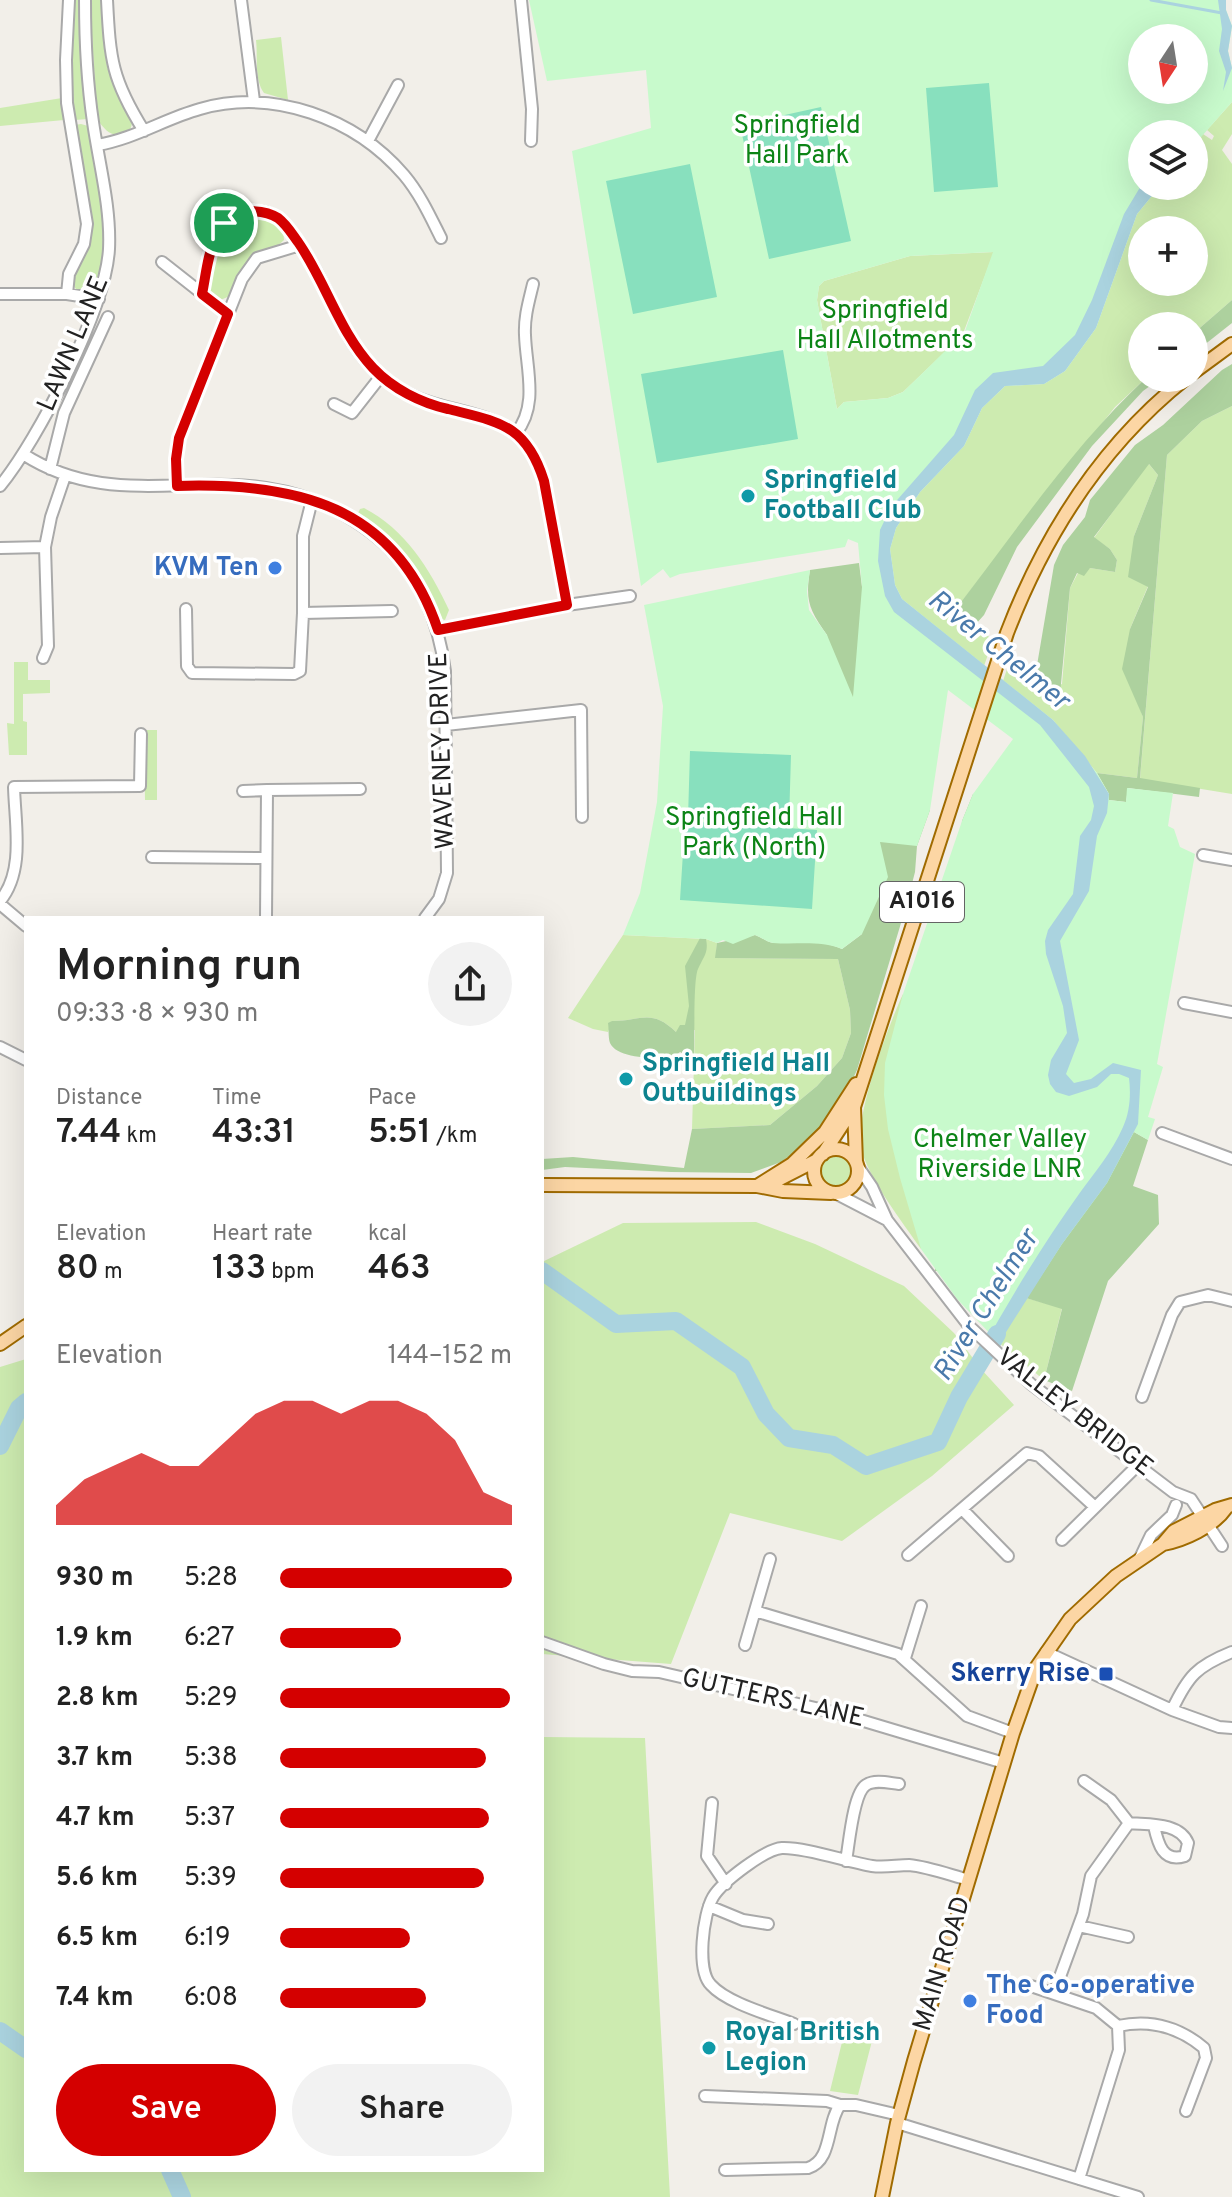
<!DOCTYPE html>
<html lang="en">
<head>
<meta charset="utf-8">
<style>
  :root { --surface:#fff; --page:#f2f2f2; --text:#222; --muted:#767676; --accent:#d40000 }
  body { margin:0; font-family:Overpass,sans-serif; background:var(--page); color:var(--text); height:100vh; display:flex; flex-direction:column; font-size:30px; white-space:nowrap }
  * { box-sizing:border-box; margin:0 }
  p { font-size:26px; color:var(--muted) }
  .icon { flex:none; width:44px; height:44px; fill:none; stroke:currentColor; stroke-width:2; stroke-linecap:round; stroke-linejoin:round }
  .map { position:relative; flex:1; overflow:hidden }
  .side { position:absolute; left:24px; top:916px; width:520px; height:1256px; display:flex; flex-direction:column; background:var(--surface); border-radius:0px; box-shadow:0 8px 32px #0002 }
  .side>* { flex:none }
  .needle { width:52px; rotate:192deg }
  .buttons { position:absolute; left:1128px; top:24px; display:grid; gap:16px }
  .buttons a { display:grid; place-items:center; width:80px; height:80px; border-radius:50%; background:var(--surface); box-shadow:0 8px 32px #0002; font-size:40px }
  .pin { position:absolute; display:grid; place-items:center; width:68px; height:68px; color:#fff; margin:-34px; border:4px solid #fff; border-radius:50%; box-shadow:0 2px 8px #0007 }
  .round { display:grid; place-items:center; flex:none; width:84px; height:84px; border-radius:42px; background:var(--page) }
  .headline { display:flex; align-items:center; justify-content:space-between; height:136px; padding:0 32px }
  h1 { font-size:44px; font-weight:600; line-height:60px }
  .figures { display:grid; grid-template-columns:repeat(3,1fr); gap:12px; height:136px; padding:8px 32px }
  .figures div { display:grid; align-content:center }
  .figures b { font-size:34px; font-weight:600 }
  .figures small { font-size:22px; font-weight:400 }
  .figures p { font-size:22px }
  .chart { height:224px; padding:16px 32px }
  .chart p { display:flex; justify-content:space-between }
  .chart svg { width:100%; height:144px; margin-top:8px; fill:var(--accent); opacity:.7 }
  .button { display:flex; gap:16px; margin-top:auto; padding:16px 32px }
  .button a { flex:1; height:92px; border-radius:48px; background:var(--accent); color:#fff; font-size:32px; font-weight:600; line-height:92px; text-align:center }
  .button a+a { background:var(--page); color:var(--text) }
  ul { padding:0 32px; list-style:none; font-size:26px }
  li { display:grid; grid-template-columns:128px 96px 1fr; align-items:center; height:60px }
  li i { height:20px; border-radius:10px; background:var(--accent) }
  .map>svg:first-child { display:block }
</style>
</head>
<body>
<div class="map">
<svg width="1232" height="2197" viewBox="0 0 1232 2197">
  <rect width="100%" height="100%" fill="#f2efe9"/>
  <!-- grass -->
  <path fill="#cdebb0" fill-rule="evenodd" d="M73,0H79L80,39L88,119L75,120L69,60Z
    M90,0H104L107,67L132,124L130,130C114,140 107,133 97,119Z
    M281,37L288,100L264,93C254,79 258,57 256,40Z
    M62,98L64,120L0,126V108Z
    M1232,102V134L1222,150L1232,164V300L1194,333V326H1142V378H1146L1115,407L955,610L993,640L984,666L902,599L895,585L890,549L896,528L920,492L964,446L982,408L1005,386L1044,384L1065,371L1096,328L1137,214L1160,186H1194V145L1203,134L1212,140L1214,136L1207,130ZM1142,230H1194V282H1142Z
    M81,124L88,126C95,162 121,270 86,291L76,289L73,285C74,268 88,251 91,231C94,209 86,190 82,169C79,154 77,139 75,125Z
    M250,215C265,217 272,219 283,229L284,240C277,248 269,247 260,252C242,261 237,279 230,296L218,301L208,290C215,255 212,228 250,215Z
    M994,252L964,331L950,347L903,392L888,398L844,402L837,409L817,300L819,286L824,281L910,256Z
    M1232,406V794L1140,779L1167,455L1202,421Z
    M1148,463L1158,475L1134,536L1148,586L1130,629L1136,697L1143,717L1137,778L1097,773L1053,720L1003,681L1011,657L1035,677L1046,690L1062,684L1070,588L1078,573L1090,568L1115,572L1117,560L1110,549L1094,538Z
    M364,508C405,529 430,569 449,610L445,620L438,618C416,566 401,550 357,515L360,509Z
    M14,662H28V680H50V693L23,694V721L27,722V755H9L7,723L14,724Z
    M144,730H157V800H145Z
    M623,935L706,939L717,943L716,958L838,959L850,1010L851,1033L842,1058L817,1086L770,1125L692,1129L695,1030L676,1032C651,1008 642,1021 612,1021L608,1032L593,1029L568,1018Z
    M903,994L942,1240L921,1249C903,1223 868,1178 861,1148C854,1117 889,1024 903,994Z
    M821 1171a15 15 0 1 1 30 0a15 15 0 1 1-30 0Z
    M756,1222L815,1244L904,1286L954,1333L981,1369L1014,1405L932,1476L842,1541L730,1513L671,1664L542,1654V1262L623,1223Z
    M1026,1298L1062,1308L1044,1380L998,1342Z
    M26,1359V2170H542V1737L645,1738L670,2197H0V1367Z
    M844,2034L872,2041L858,2095L830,2091Z"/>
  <!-- forest -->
  <path fill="#add19e" d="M1232,300V323L1194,353V333Z
    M1232,364V406L1202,421L1167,455L1140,778L1200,788L1199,797L1128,788L1126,802L1109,800V794L1097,773L1137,778L1143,717L1122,669L1130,629L1148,587L1128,577L1134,536L1158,475L1149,464L1094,537L1110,549L1117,560L1115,572L1090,568L1084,576L1077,573L1070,588L1060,694L1046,690L1035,677L1054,565L1063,545L1085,517L1090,500L1135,445L1163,425L1222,370Z
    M1146,378H1161L1143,391L1092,446L1017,547L984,615L975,625L955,610C1016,531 1073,446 1146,378Z
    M859,563L862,587L930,810L917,846L915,872L907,903L857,1070L839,1108L810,1141L781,1162L751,1173L671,1172L565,1167L542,1170V1159L573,1157L684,1168L692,1129L770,1125L817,1086L842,1058L851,1033L850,1010L838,959L715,958L717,943L755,935C761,937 767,942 773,943C796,944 819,938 842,949L862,934L827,635C809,609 805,601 810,570Z
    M973,794L1134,1132L1148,1140L1133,1186L1158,1195L1159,1224L1108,1281L1072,1391L1044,1380L1062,1309L1026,1298L1050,1262L935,1271L962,821Z
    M700,938L706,939C709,953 703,957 698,969C693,980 695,1038 694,1054L688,1056L680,1052L673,1058C658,1059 617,1059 610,1043C608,1037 609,1029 608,1023L612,1021C642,1021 651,1008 676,1032L680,1025H685L689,1006L685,966Z"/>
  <!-- park -->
  <path fill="#c8facc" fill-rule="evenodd" d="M529,0H1226V10L1232,26L1228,51L1232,68V102L1194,145V134H1142V186H1160L1137,214L1096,328L1065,371L1044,384L1005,386L982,408L964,446L920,492L896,528L890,549L895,585L902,599L1053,720L1097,773L1109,794V800L1126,802L1127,788L1173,793L1168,826L1174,829L1180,847L1195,854L1157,1064L1163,1067L1148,1117L1155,1119L1148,1140L1134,1132L1107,1183L1062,1244L998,1342L957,1299L921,1249L900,1178L888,1129L884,1095L885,1063L903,994L962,821L973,794L1013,739L948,690L930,810L917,846L880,842L888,877L862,934L842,949C819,940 797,945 773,943C767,942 761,937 755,935L733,944L723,940L717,943L706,939L623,935L640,893L657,802L663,706L644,605L810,570L807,591L809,610L827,635L853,697L862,587L858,543L848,539L845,547L680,574L670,578L663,569L641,586L572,151L651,128L646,70L547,81ZM1142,38H1194V90H1142ZM993,252L965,331L932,364L903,392L888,398L844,402L837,409L817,300L819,286L824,281L910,256Z"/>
  <!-- pitch -->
  <path fill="#88e0be" d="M989,83L998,187L934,192L926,88Z
    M821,107L851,241L769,259L740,125Z
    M690,164L717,297L633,314L606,181Z
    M783,350L798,439L657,463L641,374Z
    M690,751L791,755L789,822L688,818Z
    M685,821L817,830L812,909L680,900Z"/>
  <!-- water -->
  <path fill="#aad3df" d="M1218,0H1226V10L1232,26L1228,51L1232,68L1223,91L1226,72L1219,51L1222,29Z
    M1142,184L1160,186L1137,214L1096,328L1065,371L1044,384L1005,386L982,408L964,446L920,492L896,528L890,549L895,585L902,599L1053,720L1085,756L1109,794L1107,813L1097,836L1089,891L1060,941L1079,1040L1066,1074L1074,1083L1091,1079L1113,1063L1141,1070L1138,1124L1107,1183L1062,1244L989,1359L981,1351C1011,1297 1043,1244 1079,1194C1095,1172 1112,1152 1123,1127C1130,1112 1131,1094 1129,1078L1119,1074H1111L1097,1087L1069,1096L1056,1092L1050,1084L1048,1075L1051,1060L1067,1033L1063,1006L1046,954L1045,941L1048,930L1073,894L1080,836L1091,820L1094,806L1089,787L1040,725L894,612L885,596L878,561L880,530L891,507L954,435L975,390L993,373L1043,366L1075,335L1092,300L1124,214Z"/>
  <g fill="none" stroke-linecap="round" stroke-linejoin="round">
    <!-- stream -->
    <path stroke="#aad3df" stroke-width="3" d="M1151,0L1222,13"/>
    <!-- river -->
    <path stroke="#aad3df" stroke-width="18" d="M542,1271L616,1324L676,1321L742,1367L766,1414L789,1438L833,1445L866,1466L938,1442L959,1397L997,1334
      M0,1446L19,1408L26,1402
      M0,2031L26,2049
      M170,2170L182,2197"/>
    <!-- minor casing -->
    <g stroke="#a9a9a9" stroke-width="14">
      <path id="minor" d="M107,0C110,60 112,80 144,131
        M241,0L254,101
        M521,0L532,109L531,141
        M368,141L398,85
        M97,145C134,139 164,119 200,109C273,88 355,118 404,175C420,194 430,216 441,238
        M162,262L228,314
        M0,294H67L99,299
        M67,294L69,274L84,244L87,224L67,103L66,60L69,0
        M202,294C206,275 207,250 216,233C227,213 256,204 276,217C287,224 293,235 300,245
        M334,404L352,413L381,376
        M516,433C539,405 526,368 525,335C524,317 529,301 533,284
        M23,454C91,498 156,483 231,485C289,486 344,506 387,546C422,580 439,623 445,671L447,873L439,899L425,918
        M50,469L64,413L108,317
        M0,486C38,440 106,308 109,249C111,207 99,164 93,122C87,82 85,41 85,0
        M177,486L176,459L179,438L242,279L257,258L300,245C331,287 340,342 381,376C440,427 517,392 544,481L567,605
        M0,548L45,547
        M186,609L187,666L192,673L294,674L300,671L303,613V536L312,500
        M303,613L392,611
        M438,630L567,605L630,596
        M43,658L48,646L45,547L51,517L65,476
        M446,725L581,710L582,817
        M243,791L267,790
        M1203,855L1232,860
        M152,857L266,858
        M0,901C25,871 15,824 14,787L140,786L141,734
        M0,904L26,926
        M266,918L267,790L360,789
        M1184,1003L1232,1012
        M0,1047L26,1060
        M1162,1133L1232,1159
        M857,1165L872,1187L887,1220L969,1326L1031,1384L1173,1492L1191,1499L1222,1546
        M835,1193L887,1220
        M1142,1397L1172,1315L1180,1302L1208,1295L1232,1301
        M962,1509L1008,1556
        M1062,1540L1139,1464
        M908,1555L1027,1453L1039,1456L1095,1507
        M1140,1558L1151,1535L1172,1515L1176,1505
        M755,1611L898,1654L967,1716L1013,1733
        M542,1642L604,1664L632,1671L659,1672L837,1713L1004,1763
        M745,1645L770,1559
        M1046,1652L1172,1710L1219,1727L1232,1728
        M905,1658L921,1606
        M1172,1710C1188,1676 1197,1666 1232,1652
        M712,1803L707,1856L726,1884
        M1129,1823C1148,1825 1179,1822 1188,1843L1185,1856C1163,1863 1158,1844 1154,1826
        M846,1861C849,1845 853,1793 866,1785C875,1779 889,1783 899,1784
        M709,1906L743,1920L768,1924
        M1079,1926L1128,1937
        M1028,1985L1096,2008L1118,2026
        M1054,1993L1083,1914L1091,1876L1129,1823L1111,1800L1084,1781
        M794,2024C771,2015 727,2003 711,1985C696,1970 703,1914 713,1897C722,1882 765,1849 782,1848C805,1847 848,1862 872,1866C885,1868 897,1865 909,1865C929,1867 950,1875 969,1880
        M1118,2026C1150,2019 1179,2027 1204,2048L1206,2058L1186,2111
        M705,2096L827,2101L840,2105
        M897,2123L1138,2197
        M725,2170L808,2168C833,2160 826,2124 840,2105H856L899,2115
        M1079,2179L1119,2050L1118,2026"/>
    </g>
    <!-- major casing -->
    <g stroke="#a06b00" stroke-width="16">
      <path id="major" d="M1194,372L1232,344
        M854,1107L856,1162
        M814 1171a22 22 0 1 1 44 0a22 22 0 1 1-44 0Z
        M823,1154L854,1107L1007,633C1045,534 1103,444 1186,378
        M776,1181L817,1160
        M542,1185L757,1186L783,1191L831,1193
        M757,1186L792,1164L825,1132L856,1084
        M0,1344L26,1326
        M1163,1544C1184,1540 1213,1527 1226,1508
        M882,2197L897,2123L914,2061L1013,1733L1036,1668L1070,1619L1116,1576L1163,1544L1174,1531L1215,1510L1232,1505"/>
    </g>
    <!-- minor -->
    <use href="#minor" stroke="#fff" stroke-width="10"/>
    <!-- major -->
    <use href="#major" stroke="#fcd6a4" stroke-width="12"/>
  </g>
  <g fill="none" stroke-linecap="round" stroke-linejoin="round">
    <!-- route casing -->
    <g stroke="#fff" stroke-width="16">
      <path id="route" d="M249,211C259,211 269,212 278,218C287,225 292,234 298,242C326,282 339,332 373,368C393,389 421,403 448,409C499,422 526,424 544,481L567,605L438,630C396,505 295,482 177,486L176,459L179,438L228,314L202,294C209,260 209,221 249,211Z"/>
    </g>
    <!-- route -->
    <use href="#route" stroke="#d40000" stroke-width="10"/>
  </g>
  <!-- markers -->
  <g fill="#0f9aa8" stroke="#fff" stroke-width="3">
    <circle cx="748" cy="496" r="8"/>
    <circle cx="626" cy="1079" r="8"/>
    <circle cx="709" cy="2048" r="8"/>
  </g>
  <g fill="#3f7fe0" stroke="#fff" stroke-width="3">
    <circle cx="275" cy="568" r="8"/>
    <circle cx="970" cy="2001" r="8"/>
  </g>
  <rect fill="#1a4fb4" stroke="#fff" stroke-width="3" x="1098" y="1666" width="16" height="16" rx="4"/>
  <g text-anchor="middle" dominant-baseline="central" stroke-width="7" stroke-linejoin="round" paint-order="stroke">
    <!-- shield labels -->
    <rect fill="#fff" stroke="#646464" stroke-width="2" x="880" y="882" width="84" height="40" rx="6"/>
    <g font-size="24" font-weight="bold" fill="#222">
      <text x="922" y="902">A1016</text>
    </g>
    <!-- park labels -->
    <g font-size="26" fill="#0c8416" stroke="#fff">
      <text x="797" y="126">Springfield<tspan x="797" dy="30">Hall Park</tspan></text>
      <text x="885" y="311">Springfield<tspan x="885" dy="30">Hall Allotments</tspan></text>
      <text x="754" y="818">Springfield Hall<tspan x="754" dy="30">Park (North)</tspan></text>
      <text x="1000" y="1140">Chelmer Valley<tspan x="1000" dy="30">Riverside LNR</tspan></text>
    </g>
    <!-- street labels -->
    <g font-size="26" fill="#222" stroke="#fff">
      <text transform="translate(74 344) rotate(-67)">LAWN LANE</text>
      <text transform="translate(443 751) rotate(-92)">WAVENEY DRIVE</text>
      <text transform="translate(1074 1413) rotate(38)">VALLEY BRIDGE</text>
      <text transform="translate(773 1699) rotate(13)">GUTTERS LANE</text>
      <text transform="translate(943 1964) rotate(-73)">MAIN ROAD</text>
    </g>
    <!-- culture labels -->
    <g font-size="26" font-weight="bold" fill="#0d838f" stroke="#fff" text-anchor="start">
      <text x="764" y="481">Springfield<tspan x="764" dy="30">Football Club</tspan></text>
      <text x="642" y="1064">Springfield Hall<tspan x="642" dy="30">Outbuildings</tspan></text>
      <text x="725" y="2033">Royal British<tspan x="725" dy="30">Legion</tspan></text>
    </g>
    <!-- shop labels -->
    <g font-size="26" font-weight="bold" fill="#366cbe" stroke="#fff" text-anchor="end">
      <text x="259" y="568">KVM Ten</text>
      <text x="986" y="1986" text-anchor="start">The Co-operative<tspan x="986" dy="30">Food</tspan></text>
    </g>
    <!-- transit labels -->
    <g font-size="26" font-weight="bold" fill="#164399" stroke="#fff" text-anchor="end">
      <text x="1090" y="1674">Skerry Rise</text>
    </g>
    <!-- water labels -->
    <g font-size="28" font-style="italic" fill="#4a7aab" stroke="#fff">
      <text transform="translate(998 651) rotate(39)">River Chelmer</text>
      <text transform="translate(987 1306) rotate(-58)">River Chelmer</text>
    </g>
  </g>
</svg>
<div class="buttons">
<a><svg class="needle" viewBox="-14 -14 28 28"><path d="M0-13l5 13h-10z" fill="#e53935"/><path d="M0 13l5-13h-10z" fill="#767676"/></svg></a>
<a><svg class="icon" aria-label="layers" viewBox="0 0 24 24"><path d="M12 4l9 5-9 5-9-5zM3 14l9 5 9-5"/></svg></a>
<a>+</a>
<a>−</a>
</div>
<div class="pin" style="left:224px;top:223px;background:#1e9e55"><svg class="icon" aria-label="arrive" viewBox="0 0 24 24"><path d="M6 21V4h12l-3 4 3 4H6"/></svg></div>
<section class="side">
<div class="headline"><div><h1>Morning run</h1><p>09:33 · 8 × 930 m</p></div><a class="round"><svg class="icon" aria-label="share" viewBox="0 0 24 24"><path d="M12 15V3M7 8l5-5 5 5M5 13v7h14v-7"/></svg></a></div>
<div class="figures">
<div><p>Distance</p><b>7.44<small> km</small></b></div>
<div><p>Time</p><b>43:31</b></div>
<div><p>Pace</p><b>5:51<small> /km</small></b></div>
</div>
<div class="figures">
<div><p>Elevation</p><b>80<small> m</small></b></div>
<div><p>Heart rate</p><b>133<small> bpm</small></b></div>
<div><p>kcal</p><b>463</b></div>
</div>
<div class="chart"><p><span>Elevation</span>144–152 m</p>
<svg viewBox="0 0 160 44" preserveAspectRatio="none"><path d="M0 44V38L10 30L20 26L30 22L40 26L50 26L60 18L70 10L80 6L90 6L100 10L110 6L120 6L130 10L140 18L150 34L160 38V44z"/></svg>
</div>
<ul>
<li><b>930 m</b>5:28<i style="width:100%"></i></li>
<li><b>1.9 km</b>6:27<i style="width:52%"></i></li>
<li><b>2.8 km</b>5:29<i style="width:99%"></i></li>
<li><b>3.7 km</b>5:38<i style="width:89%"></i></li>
<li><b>4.7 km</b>5:37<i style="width:90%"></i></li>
<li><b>5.6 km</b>5:39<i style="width:88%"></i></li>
<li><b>6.5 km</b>6:19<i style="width:56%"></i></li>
<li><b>7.4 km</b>6:08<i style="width:63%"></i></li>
</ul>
<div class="button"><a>Save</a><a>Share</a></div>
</section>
</div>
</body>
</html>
